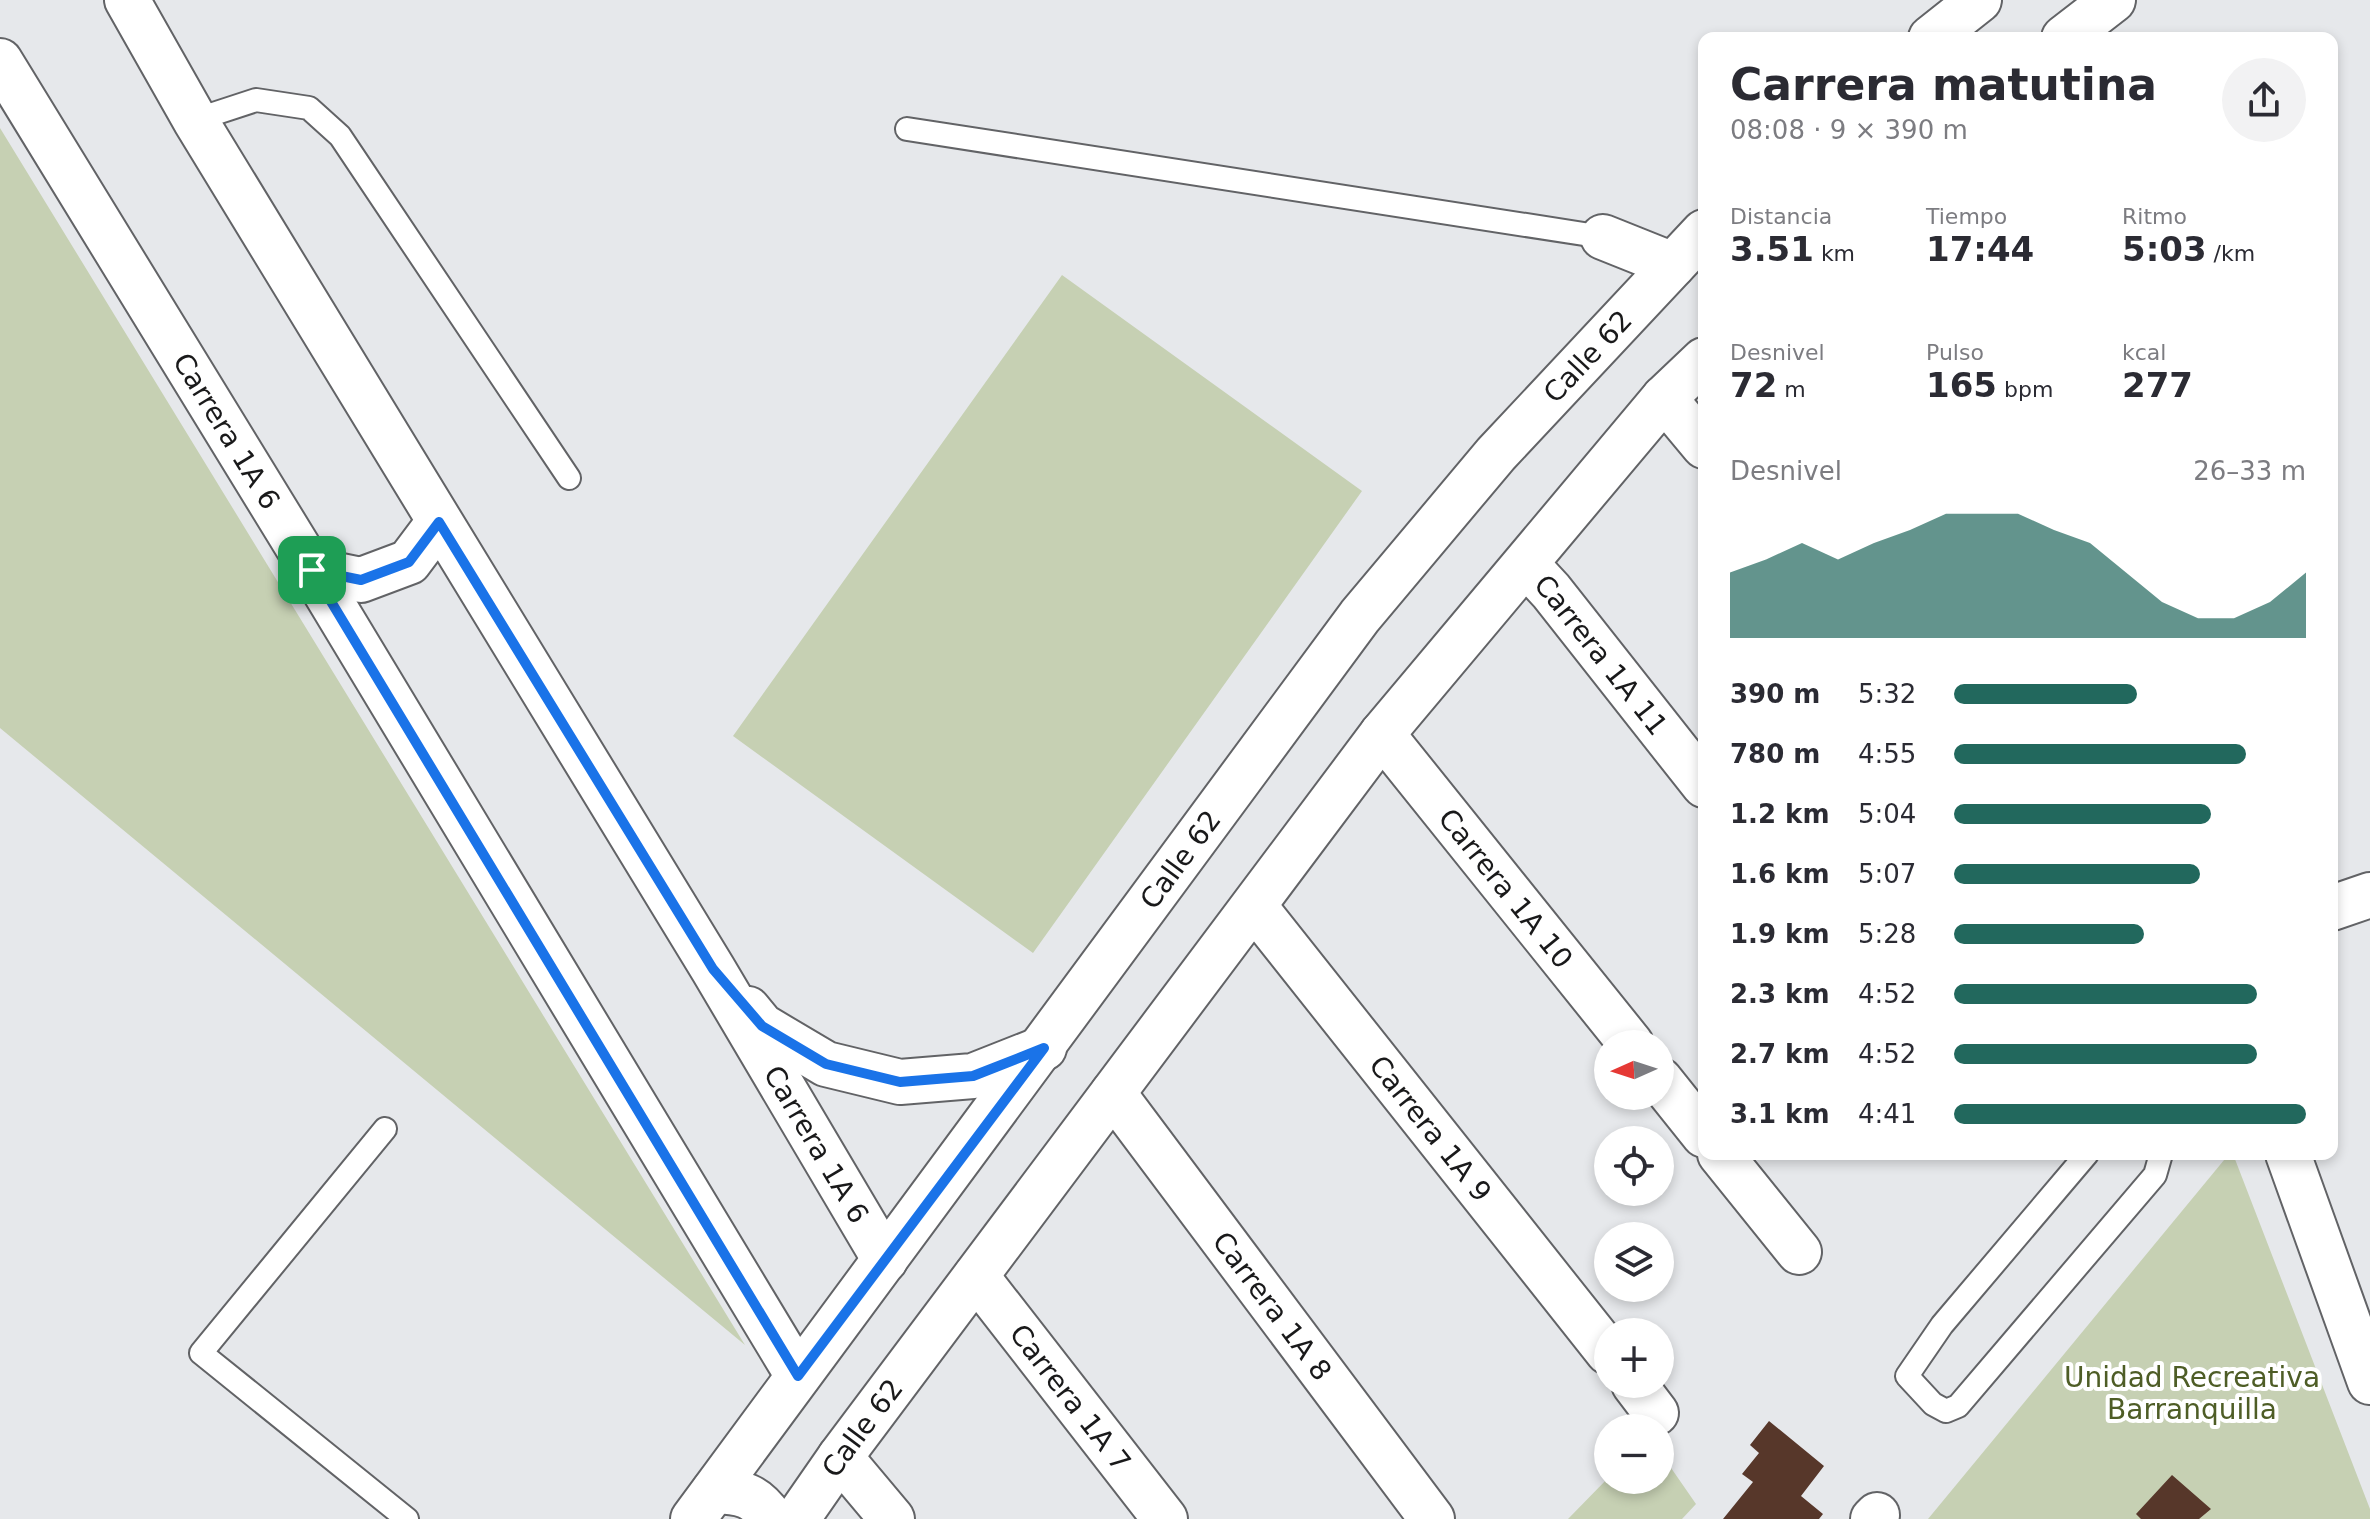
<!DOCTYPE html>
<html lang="es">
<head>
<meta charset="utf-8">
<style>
  :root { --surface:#fff; --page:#f2f2f3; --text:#2b2b33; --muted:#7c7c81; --accent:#22685d }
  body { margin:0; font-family:"DejaVu Sans",sans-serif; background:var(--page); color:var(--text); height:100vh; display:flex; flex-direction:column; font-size:30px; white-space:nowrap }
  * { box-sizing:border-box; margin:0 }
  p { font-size:26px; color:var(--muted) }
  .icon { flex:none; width:44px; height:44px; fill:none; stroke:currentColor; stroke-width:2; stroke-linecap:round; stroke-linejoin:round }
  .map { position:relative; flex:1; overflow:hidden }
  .side { position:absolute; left:1698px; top:32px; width:640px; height:1128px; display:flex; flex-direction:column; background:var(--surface); border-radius:16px; box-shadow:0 4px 12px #0003 }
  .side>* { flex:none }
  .needle { width:52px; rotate:267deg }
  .buttons { position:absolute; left:1594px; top:1030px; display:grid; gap:16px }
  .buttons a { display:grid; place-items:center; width:80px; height:80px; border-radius:50%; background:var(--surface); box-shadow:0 4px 12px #0003; font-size:40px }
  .pin { position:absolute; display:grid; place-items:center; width:68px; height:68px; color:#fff; margin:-34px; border-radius:16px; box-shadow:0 4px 12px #0006 }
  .round { display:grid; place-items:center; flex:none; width:84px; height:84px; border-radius:42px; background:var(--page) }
  .overview { display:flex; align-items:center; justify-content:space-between; height:136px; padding:0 32px }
  h1 { font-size:44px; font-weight:600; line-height:60px }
  .stats { display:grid; grid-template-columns:repeat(3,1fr); gap:12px; height:136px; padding:8px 32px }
  .stats div { display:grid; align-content:center }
  .stats b { font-size:34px; font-weight:600 }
  .stats small { font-size:22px; font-weight:400 }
  .stats p { font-size:22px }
  .chart { height:224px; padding:16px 32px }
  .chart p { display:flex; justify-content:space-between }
  .chart svg { width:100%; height:144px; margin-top:8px; fill:var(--accent); opacity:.7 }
  ul { padding:0 32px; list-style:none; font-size:26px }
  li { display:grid; grid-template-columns:128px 96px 1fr; align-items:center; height:60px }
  li i { height:20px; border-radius:10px; background:var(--accent) }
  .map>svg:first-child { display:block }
</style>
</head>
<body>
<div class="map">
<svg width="2370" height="1519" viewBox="0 0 2370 1519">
  <rect width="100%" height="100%" fill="#e6e8eb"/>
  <!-- green -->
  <path fill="#c6d0b3" d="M0,128L745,1345L0,728Z
    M1062,275L1362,491L1033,953L733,736Z
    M2229,1154H2233L2370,1509V1519H1928Z
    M1660,1452L1696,1504L1682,1519H1568L1608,1478L1660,1480Z"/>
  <!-- building -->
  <path fill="#57372a" d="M1769,1421L1824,1466L1801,1496L1823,1514L1819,1519H1723L1753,1482L1742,1474L1759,1453L1750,1445Z
    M2172,1475L2211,1509L2199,1519H2141L2136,1514Z"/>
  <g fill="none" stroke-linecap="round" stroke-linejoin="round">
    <!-- lane casing -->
    <g stroke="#626366" stroke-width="26">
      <path id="lane" d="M195,120L256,100L309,108L340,136L569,478
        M907,129L1603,237
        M385,1129L201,1353L407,1519
        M2087,1154L1942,1325L1907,1376L1933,1404L1946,1411L1958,1406L2155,1175L2161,1154"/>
    </g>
    <!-- street casing -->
    <g stroke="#626366" stroke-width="48">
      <g id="street">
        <path d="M1603,237L1673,265"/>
        <path d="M1664,398L1704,446"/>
        <path id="s1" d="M1526,564L1551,591L1704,785"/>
        <path id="s2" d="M1382,734L1631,1044"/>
        <path id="s3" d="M1254,906L1608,1352"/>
        <path d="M2332,908L2370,895"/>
        <path d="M1660,1080L1704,1135"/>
        <path id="s4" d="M1113,1093L1432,1519"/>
        <path d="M1720,1154L1799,1252"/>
        <path d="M2288,1154L2370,1382"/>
        <path id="s5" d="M976,1276L1165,1519"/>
        <path d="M1634,1384L1656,1413"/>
        <path d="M840,1457L892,1519"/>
        <path d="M1873,1519L1877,1515"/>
      </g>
    </g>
    <!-- secondary casing -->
    <g stroke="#626366" stroke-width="48">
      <g id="secondary">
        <path id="s6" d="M127,0L195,120L713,969L885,1260"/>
        <path d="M1931,38L1979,0"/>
        <path d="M2064,38L2113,0"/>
        <path id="s7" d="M0,61L312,570L798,1376"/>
        <path d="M312,570L361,580L409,562L439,522"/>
        <path d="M748,1009L762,1026L826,1064L900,1082L973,1076L1044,1048"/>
        <path d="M714,1491C743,1492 755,1495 772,1519"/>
        <path id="s8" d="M693,1519L1360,616L1496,454L1704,232"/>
        <path id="s9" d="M797,1519L840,1457L1382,734L1664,398L1704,360"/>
      </g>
    </g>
    <!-- lane -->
    <use href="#lane" stroke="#fff" stroke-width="22"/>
    <!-- street -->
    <use href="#street" stroke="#fff" stroke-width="44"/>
    <!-- secondary -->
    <use href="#secondary" stroke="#fff" stroke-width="44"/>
  </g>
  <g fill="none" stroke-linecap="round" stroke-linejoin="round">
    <!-- route casing -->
    <g stroke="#fff" stroke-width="16">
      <path id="route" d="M439,522L713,969L762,1026L826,1064L900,1082L973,1076L1044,1048L798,1376L312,570L361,580L409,562Z"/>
    </g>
    <!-- route -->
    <use href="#route" stroke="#1a73e8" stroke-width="10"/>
  </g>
  <g text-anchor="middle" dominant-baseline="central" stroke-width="8" stroke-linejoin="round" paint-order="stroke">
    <!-- street labels -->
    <g font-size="28" fill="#19191a" stroke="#fff">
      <text stroke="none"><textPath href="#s8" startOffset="1468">Calle 62</textPath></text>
      <text stroke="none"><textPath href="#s7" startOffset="434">Carrera 1A 6</textPath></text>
      <text stroke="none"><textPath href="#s1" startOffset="118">Carrera 1A 11</textPath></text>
      <text stroke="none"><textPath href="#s8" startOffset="820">Calle 62</textPath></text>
      <text stroke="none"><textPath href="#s2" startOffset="198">Carrera 1A 10</textPath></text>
      <text stroke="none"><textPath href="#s3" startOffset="284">Carrera 1A 9</textPath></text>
      <text stroke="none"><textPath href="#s6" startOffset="1336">Carrera 1A 6</textPath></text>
      <text stroke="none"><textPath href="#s4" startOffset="266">Carrera 1A 8</textPath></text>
      <text stroke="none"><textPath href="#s5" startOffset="154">Carrera 1A 7</textPath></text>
      <text stroke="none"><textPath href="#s9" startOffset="112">Calle 62</textPath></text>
    </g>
    <!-- park labels -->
    <g font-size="28" fill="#4e5d26" stroke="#fff">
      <text x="2192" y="1377">Unidad Recreativa<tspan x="2192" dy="32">Barranquilla</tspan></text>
    </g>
  </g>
</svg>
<div class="buttons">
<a><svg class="needle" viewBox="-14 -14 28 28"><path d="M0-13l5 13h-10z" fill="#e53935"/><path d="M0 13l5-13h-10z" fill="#7c7c81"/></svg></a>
<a><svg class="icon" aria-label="locate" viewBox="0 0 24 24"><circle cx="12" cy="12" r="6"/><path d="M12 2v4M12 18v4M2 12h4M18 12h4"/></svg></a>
<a><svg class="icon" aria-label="layers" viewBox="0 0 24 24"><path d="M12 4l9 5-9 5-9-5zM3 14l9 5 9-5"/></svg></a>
<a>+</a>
<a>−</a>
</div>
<div class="pin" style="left:312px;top:570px;background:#1e9e55"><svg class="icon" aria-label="arrive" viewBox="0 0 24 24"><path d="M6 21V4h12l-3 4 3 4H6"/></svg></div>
<section class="side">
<div class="overview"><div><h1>Carrera matutina</h1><p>08:08 · 9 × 390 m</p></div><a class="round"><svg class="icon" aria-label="share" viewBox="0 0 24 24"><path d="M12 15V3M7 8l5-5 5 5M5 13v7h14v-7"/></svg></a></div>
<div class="stats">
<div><p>Distancia</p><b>3.51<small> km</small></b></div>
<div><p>Tiempo</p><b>17:44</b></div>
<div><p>Ritmo</p><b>5:03<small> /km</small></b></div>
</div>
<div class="stats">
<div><p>Desnivel</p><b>72<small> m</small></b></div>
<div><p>Pulso</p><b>165<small> bpm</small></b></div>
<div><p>kcal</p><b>277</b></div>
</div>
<div class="chart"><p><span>Desnivel</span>26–33 m</p>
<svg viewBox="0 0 160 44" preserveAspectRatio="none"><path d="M0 44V24L10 20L20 15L30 20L40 15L50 11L60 6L70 6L80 6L90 11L100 15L110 24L120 33L130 38L140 38L150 33L160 24V44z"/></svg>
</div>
<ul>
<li><b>390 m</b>5:32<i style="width:52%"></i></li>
<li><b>780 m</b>4:55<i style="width:83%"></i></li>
<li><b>1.2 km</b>5:04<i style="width:73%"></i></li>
<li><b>1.6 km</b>5:07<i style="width:70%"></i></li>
<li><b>1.9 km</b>5:28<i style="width:54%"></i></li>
<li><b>2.3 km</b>4:52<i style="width:86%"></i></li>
<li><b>2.7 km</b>4:52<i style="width:86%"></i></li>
<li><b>3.1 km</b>4:41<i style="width:100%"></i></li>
</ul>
</section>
</div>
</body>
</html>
